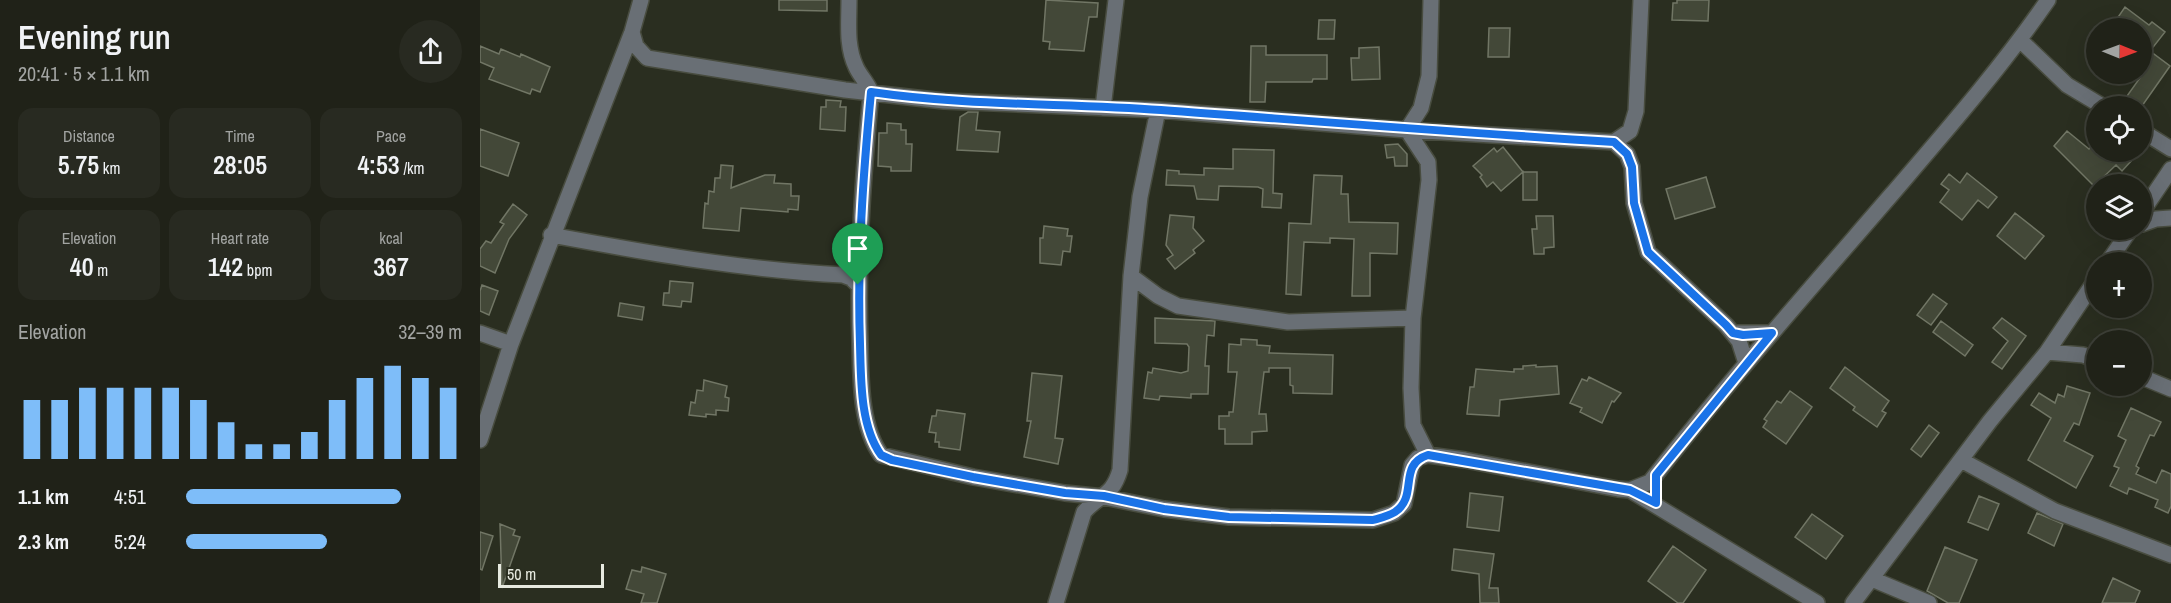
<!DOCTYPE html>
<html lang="en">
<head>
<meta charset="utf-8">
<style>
  :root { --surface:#202218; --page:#282a21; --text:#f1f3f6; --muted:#a2a4a2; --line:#3d3f37; --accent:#7ebdf9 }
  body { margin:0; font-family:"Archivo Narrow",sans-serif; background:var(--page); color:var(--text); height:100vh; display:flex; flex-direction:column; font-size:22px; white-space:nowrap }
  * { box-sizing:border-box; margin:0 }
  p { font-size:20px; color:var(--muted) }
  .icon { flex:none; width:33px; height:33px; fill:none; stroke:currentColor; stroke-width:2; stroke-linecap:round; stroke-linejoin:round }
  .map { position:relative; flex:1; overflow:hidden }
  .drawer { display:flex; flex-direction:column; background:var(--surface); width:480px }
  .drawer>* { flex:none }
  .needle { width:39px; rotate:91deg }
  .fabs { position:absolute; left:1606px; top:18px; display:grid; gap:12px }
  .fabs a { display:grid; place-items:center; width:66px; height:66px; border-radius:50%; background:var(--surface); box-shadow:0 6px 24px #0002,0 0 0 2px var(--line); font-size:30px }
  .scale { position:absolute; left:18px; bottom:15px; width:106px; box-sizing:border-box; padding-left:6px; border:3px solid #e7eae0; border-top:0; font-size:16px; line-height:21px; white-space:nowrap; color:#e7eae0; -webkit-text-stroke:4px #2a2e20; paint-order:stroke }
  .pin { position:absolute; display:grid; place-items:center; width:51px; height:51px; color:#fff; margin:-62px -26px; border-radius:50% 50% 50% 0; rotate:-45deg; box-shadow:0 0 6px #0007 }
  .pin .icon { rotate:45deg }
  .round { display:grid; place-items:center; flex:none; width:63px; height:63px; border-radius:32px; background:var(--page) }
  .head { display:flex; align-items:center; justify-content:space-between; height:102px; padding:0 18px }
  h1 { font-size:33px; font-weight:600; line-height:45px }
  .metrics { display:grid; grid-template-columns:repeat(3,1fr); gap:9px; height:102px; padding:6px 18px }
  .metrics div { display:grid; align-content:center; border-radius:15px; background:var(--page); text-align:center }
  .metrics b { font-size:26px; font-weight:600 }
  .metrics small { font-size:16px; font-weight:400 }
  .metrics p { font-size:16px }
  .chart { height:168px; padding:12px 18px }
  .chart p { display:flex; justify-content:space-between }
  .chart svg { width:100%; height:108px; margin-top:6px; stroke:var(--accent); stroke-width:6 }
  ul { padding:0 18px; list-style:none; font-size:20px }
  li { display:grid; grid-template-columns:96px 72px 1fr; align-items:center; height:45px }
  li i { height:15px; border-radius:8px; background:var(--accent) }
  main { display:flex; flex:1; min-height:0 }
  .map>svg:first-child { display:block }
</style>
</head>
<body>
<main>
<section class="drawer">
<div class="head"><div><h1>Evening run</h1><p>20:41 · 5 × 1.1 km</p></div><a class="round"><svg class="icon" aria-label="share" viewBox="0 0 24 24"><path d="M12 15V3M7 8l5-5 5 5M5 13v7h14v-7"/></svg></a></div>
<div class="metrics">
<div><p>Distance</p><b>5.75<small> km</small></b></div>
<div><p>Time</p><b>28:05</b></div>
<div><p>Pace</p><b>4:53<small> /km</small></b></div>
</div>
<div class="metrics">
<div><p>Elevation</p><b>40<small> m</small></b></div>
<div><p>Heart rate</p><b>142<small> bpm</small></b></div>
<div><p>kcal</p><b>367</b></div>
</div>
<div class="chart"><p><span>Elevation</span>32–39 m</p>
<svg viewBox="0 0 160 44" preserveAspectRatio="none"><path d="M5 44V20M15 44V20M25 44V15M35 44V15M45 44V15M55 44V15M65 44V20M75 44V29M85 44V38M95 44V38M105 44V33M115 44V20M125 44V11M135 44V6M145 44V11M155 44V15"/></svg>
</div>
<ul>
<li><b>1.1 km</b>4:51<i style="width:78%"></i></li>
<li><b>2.3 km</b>5:24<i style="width:51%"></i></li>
</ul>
</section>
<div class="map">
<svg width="1691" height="603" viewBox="0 0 1691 603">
  <rect width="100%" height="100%" fill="#2a2e20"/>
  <!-- building -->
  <path fill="#434838" stroke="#717665" stroke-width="1.5" d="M299,0H347V11L299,10Z
    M566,0L618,3L617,17H609L604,51L569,49L570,42L563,41Z
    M1197,0H1229L1228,21L1192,20L1193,3H1197Z
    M1645,7L1669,25L1672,22L1685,32L1670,51L1690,66L1662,106L1647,96L1662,75V28H1641L1634,23Z
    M839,20H855L854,39H838Z
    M1009,28H1030L1029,57H1008Z
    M0,46L19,54L21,49L40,57L41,54L70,67L60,92L52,89L50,94L9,79L14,68L0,62Z
    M771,46H786V55H847V79H833L832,82H786L785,102H770Z
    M899,47L900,79L872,80L871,58H879V48Z
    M346,100L361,101L360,107H366L365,131L340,129L341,107H346Z
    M488,112H498L496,130L520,132L518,152L477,150L480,117Z
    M407,123L421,124V130H426V144H432L431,171H411V167L398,166L399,133H407Z
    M0,129L39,143L28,176L0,166Z
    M1587,131L1609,149L1617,141V152H1645L1653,159L1642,171L1636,165L1614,186L1574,146Z
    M918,144L927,154V166H915L914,157L907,158L905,145Z
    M1023,147L1043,172H1057V200H1043V172L1021,191L1013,182L1007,187L1000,177L1002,175L993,166L1014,148L1017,152Z
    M753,149L794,150L793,193L802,194L801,208L782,207L783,189L778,187L739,186L738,200L717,199L714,186L686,185L687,170L699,171V174L724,175V168L753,169Z
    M241,165L253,166L251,188L285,175H295L294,183L311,184V196H319L318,210L308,209V212L261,208L259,231L223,228L225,203L228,204L229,191L234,192L235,178H240Z
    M1487,173L1517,197L1508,208L1498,200L1482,220L1460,202L1469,190L1461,184L1469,174L1480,183Z
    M834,175L862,176L861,194H868L869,222L918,223L917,254L890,253V296H872L874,239L850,238V243L824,242L821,295L806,294L809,223L831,224Z
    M1226,177L1235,207L1195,219L1186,189Z
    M33,204L47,215L29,239L15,273L0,266V249L6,241L11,243L24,224L20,222Z
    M1535,213L1564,236L1545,259L1517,236Z
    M690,215L714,217L713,228L724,241L713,250L715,253L695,269L687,259L693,255L686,245Z
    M1056,216H1073L1074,247L1064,248V254H1054L1052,229H1057Z
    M564,226L588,229L587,236H592L590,252L583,251L581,265L560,263V238H563Z
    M190,281L213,283L211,302L202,301L201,307L183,305L184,293H189Z
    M2,285L18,291L9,315L0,311V291Z
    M1453,294L1467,304L1451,325L1437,315Z
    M140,303L164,307L162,320L138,316Z
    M675,318L735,321L734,336L727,335L725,366H729L728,394H711V398L680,396L679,400L664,398L668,372L672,373L673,368L701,373L708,371L709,347L707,344L675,343Z
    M1522,318L1546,336L1522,369L1512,362L1528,341L1513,328Z
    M1461,321L1493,345L1485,356L1453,332Z
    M761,339L777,340V345L790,346L789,353L853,355L852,394L813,393V386L810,385V368H789V372H784L779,414H786L787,431L772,432V444H745V429H739V416H749V412H753L757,372H748L749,344L761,345Z
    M1056,365V367L1077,366L1079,394L1020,400L1019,416L987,414L990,387H994L996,369L1034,372V369H1043V366Z
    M1365,367L1409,401L1402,411L1406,413L1397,427L1373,410L1375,407L1350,388Z
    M552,373L582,376L575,438L583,439L578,464L544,457L551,421H547Z
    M1109,377L1141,393L1134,402L1132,401L1122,423L1100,412L1102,408L1090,403L1102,379L1107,381Z
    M224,380L247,386L245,397L249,398L248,411L236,410V415L226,414V417L209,415L211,402L215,403L217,390L223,391Z
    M1587,386L1610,393L1599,425L1594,423L1584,441L1613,456L1596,488L1548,460L1571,418L1551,405L1559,393L1575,403L1578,394L1584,397Z
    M1310,391L1332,407L1306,444L1283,427L1287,421L1284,419L1297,401L1301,403Z
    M1651,408L1681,422L1674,436L1670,435L1656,466L1659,468L1656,474L1676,483L1682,470L1691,474V506L1688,513L1675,507L1678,500L1649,488L1647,494L1630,486L1639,468L1634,466L1646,440L1638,436Z
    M457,410L485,414L480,450L459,447V442H455L456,433L449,432L452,416H456Z
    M1449,425L1459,433L1441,457L1431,449Z
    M990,493L1023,497L1019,531L987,527Z
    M1499,496L1519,504L1508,530L1488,522Z
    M1557,513L1583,524L1574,546L1548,533Z
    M1332,514L1363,536L1346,559L1315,537Z
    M20,524L35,530L33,535L40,537L22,588Z
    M0,532L13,536L2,570L0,569Z
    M1193,546L1226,570L1203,603H1198L1168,581Z
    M1465,547L1497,560L1479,603H1468L1447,591Z
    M974,549L1014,554L1009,588H1018L1019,603H1000L999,574L972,570Z
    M162,567L186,574L177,603H161L164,594L146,589L152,570L161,572Z
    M1633,578L1660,591L1655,603H1622Z"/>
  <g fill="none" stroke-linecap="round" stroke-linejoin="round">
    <!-- minor casing -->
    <g stroke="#484c3f" stroke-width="18">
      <path id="minor" d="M369,0C369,23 366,46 376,67C380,76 387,82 391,92C383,176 377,260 380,344C381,379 380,426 401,455L493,477L585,493L624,497L684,509L749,517L893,520L914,513L924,504L932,465L938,458L948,455L985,460L1138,489L1150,490L1170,482C1247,383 1330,289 1412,194C1466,131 1521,68 1568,0
        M152,32L156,46L167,58L365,90L464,101L678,110L927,130L1134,142L1150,131L1156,111L1161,0
        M1540,40L1587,85L1622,106
        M623,108L636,0
        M1662,131L1691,149
        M1134,142L1147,154L1152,167L1154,203L1168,252L1246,325L1259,341L1266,363
        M1662,212L1691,169
        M1662,224L1676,219L1691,218
        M71,235C168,253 264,270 363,275L371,278L378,285
        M1628,262L1650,230
        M651,276L678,296L698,306L808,322L933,318
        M0,333L31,344
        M1253,333H1292
        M1567,352L1603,355L1617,360
        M1662,377L1691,389
        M0,440L31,344L152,32L161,0
        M948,455L933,425L931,388L933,318L949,180L948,162L927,130L941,108L949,76L951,0
        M1481,460L1575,511L1691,555
        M1150,490L1337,603
        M1392,579L1449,603
        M576,603L604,512C621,493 632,497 640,470L651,276L660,197L678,110
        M1373,603L1510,421L1567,352L1617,278"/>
    </g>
    <!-- minor -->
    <use href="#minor" stroke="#696f75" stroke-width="15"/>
  </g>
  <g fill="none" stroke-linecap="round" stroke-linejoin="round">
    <!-- route casing -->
    <g stroke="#fff" stroke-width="12">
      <path id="route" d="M391,92C487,106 584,103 681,110C832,121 983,133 1134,142L1147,154L1152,167L1154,203L1168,252L1246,325L1253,333L1263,335L1292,333L1176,475V503L1150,490L948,455C917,465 939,496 915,512C909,516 900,518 893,520L749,517L684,509L624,496L585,493L493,477L412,460L401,455C380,426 381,379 380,344C377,260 383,176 391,92Z"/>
    </g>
    <!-- route -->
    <use href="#route" stroke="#1a73e8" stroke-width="8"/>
  </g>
</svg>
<div class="fabs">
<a><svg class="needle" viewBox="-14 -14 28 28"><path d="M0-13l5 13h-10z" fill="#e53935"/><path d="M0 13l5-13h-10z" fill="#a2a4a2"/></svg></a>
<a><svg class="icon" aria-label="locate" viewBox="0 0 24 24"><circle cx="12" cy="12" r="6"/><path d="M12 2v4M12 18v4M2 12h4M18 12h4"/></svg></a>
<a><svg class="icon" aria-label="layers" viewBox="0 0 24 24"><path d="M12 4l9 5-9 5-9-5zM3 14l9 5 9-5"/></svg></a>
<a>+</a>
<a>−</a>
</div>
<div class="scale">50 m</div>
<div class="pin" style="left:378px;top:285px;background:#1e9e55"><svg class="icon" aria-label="arrive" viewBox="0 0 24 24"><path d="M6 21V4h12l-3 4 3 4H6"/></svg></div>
</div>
</main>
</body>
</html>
